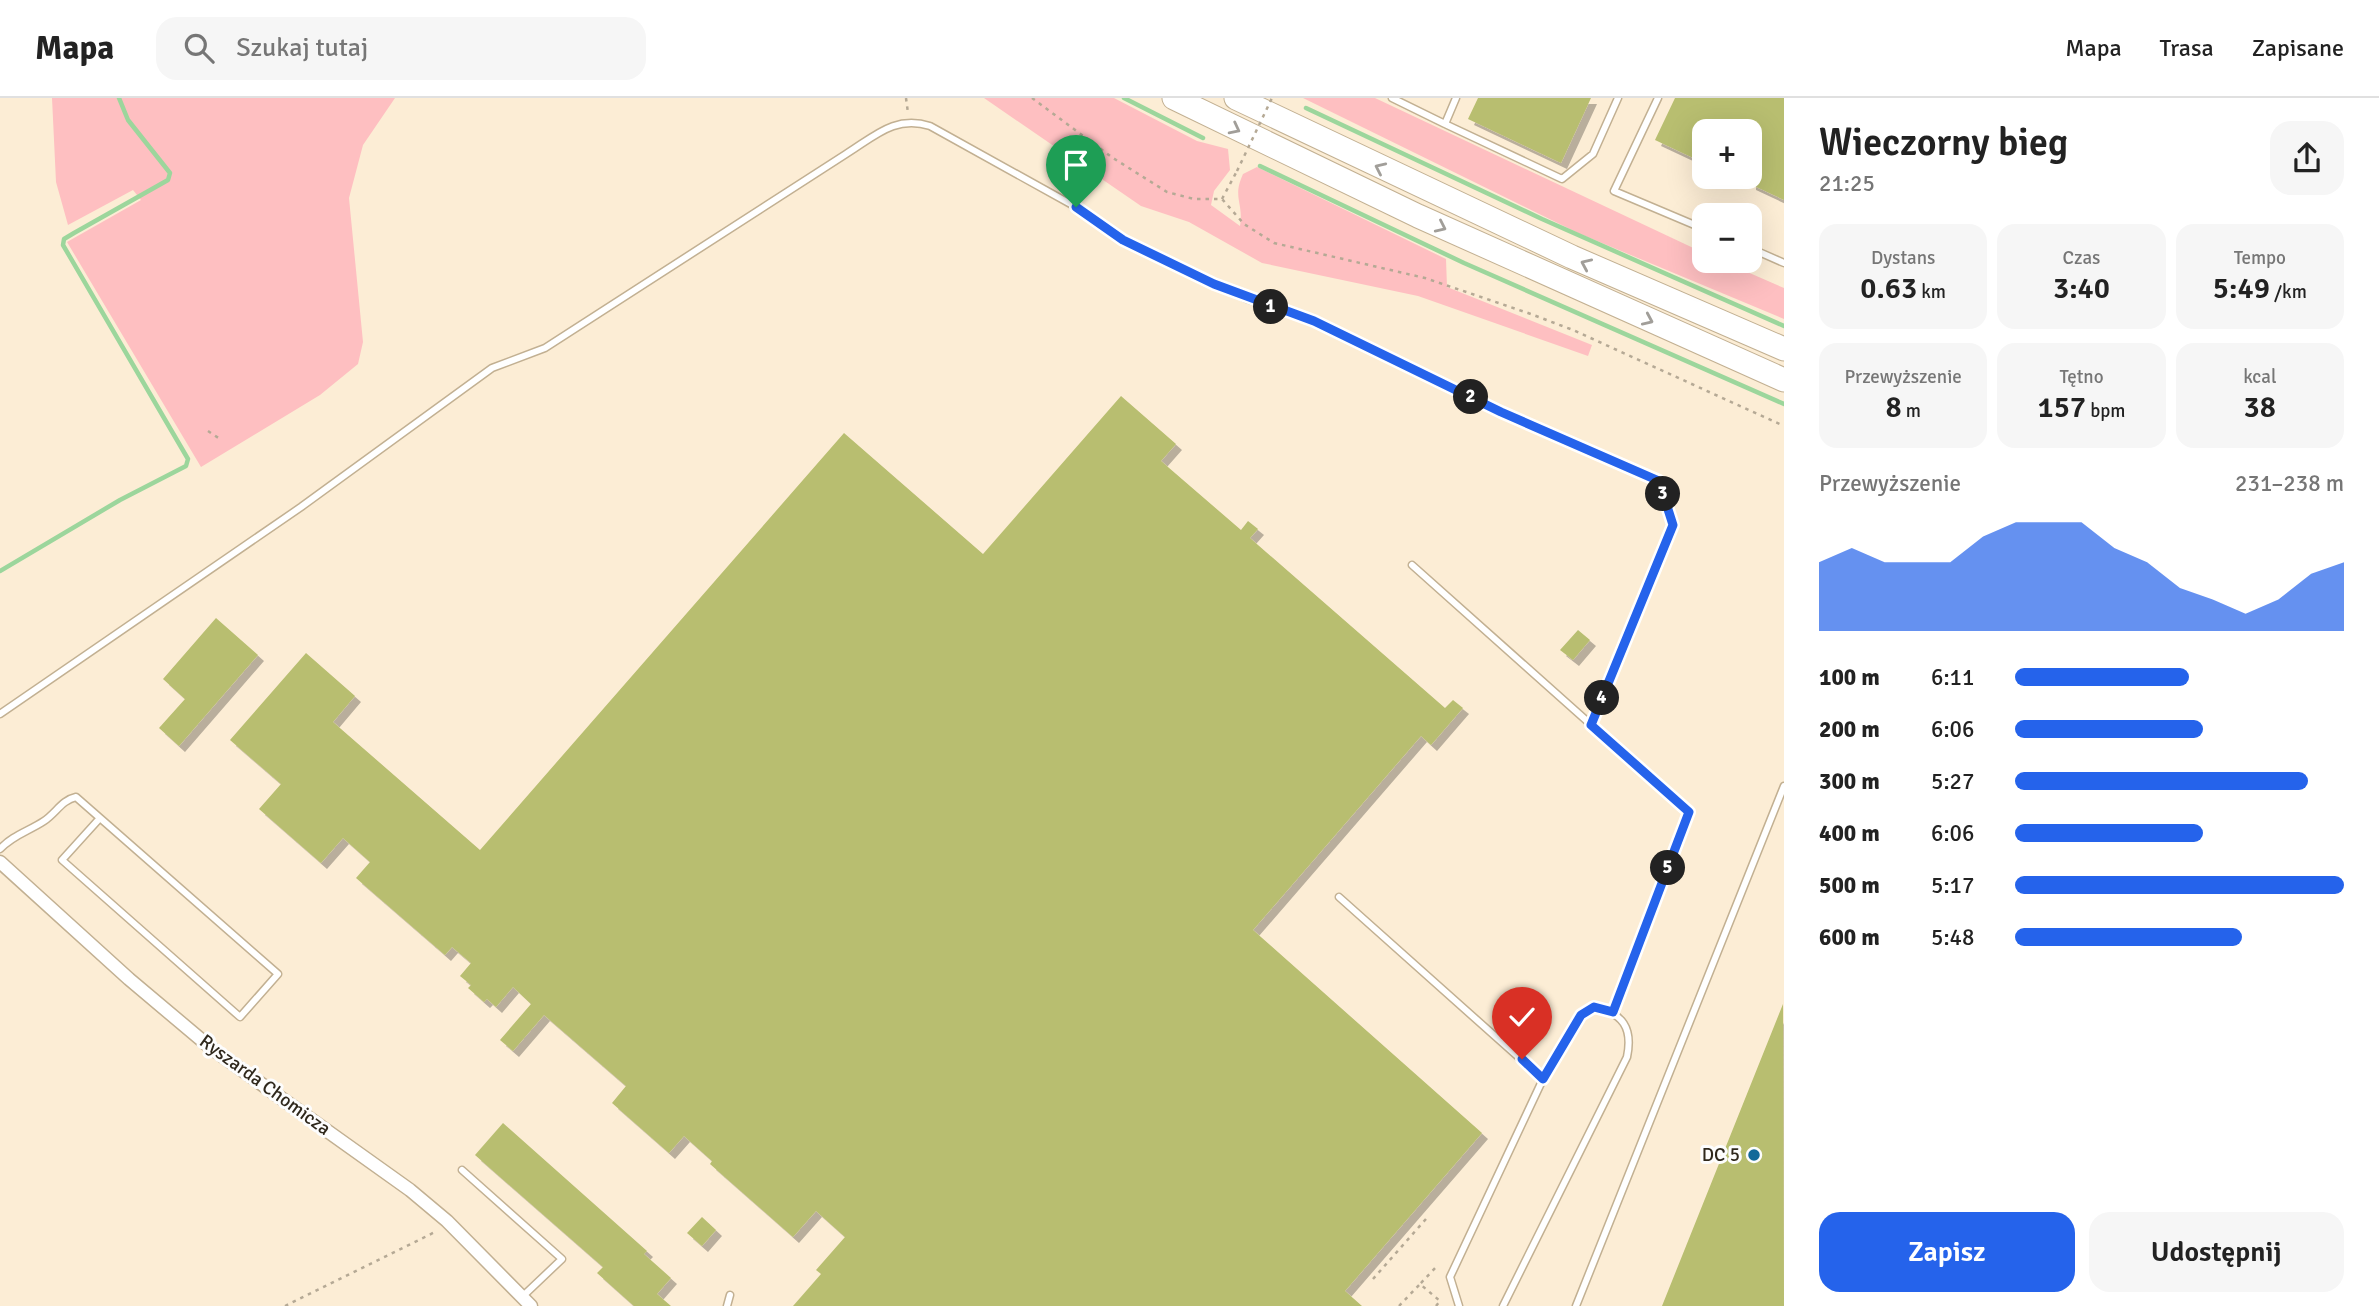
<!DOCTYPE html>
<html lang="pl">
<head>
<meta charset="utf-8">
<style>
  :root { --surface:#fff; --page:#f6f6f6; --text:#222; --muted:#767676; --line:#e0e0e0; --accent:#2563eb }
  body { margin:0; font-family:Signika,sans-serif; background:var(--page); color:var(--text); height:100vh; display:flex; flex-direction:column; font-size:26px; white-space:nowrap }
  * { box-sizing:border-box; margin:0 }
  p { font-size:23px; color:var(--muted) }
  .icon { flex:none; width:38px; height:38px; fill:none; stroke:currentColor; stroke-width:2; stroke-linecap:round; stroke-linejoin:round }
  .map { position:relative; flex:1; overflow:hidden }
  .details { display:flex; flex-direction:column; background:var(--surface); width:595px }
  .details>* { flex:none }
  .buttons { position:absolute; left:1692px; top:21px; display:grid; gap:14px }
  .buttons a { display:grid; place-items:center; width:70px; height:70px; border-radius:14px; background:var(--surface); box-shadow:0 7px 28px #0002; font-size:35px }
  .pin { position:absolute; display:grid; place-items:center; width:60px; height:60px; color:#fff; margin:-72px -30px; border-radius:50% 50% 50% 0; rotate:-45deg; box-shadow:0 0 7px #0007 }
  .pin .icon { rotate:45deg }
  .km { position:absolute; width:35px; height:35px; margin:-18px; border-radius:50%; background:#222; color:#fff; font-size:19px; line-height:35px; text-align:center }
  .round { display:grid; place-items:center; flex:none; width:74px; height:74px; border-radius:21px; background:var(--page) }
  .headline { display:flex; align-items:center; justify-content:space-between; height:119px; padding:0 35px }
  h1 { font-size:38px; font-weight:600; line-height:52px }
  .stats { display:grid; grid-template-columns:repeat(3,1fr); gap:10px; height:119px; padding:7px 35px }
  .stats div { display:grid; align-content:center; border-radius:18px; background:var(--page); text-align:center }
  .stats b { font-size:30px; font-weight:600 }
  .stats small { font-size:19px; font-weight:400 }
  .stats p { font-size:19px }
  .chart { height:196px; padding:14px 35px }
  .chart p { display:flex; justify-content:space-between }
  .chart svg { width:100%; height:126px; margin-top:7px; fill:var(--accent); opacity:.7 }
  .cta { display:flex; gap:14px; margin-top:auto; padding:14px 35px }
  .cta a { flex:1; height:80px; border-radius:21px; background:var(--accent); color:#fff; font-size:28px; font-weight:600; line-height:80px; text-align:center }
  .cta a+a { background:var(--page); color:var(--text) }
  ul { padding:0 35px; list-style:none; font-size:23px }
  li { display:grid; grid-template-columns:112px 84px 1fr; align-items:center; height:52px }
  li i { height:18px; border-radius:9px; background:var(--accent) }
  header { display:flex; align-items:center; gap:42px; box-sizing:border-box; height:98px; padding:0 35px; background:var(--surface); border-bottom:2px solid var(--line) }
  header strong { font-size:33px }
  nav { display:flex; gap:38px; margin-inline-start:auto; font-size:24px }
  .search { width:490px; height:63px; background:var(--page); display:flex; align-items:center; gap:18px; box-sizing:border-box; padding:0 24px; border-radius:21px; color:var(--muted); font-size:26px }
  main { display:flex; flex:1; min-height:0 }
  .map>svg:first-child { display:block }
</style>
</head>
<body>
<header>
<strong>Mapa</strong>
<div class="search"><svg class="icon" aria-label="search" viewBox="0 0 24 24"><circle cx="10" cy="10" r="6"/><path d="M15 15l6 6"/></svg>Szukaj tutaj</div>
<nav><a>Mapa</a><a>Trasa</a><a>Zapisane</a></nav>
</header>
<main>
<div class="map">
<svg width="1784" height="1208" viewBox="0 0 1784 1208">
  <defs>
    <filter id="shadow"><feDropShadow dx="6" dy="6" stdDeviation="0" flood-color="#0004"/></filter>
  </defs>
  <rect width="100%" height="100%" fill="#fcedd5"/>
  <!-- green -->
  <path fill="#febfc1" d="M52,0H395L363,47L349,100L363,244L358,266L320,297L201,369L67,144L141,102L133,92L68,127L56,84Z
    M984,0H1114L1197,43L1228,51L1230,72L1214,93L1211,107L1240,128C1244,105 1232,100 1243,76L1257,69L1446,161L1447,189L1592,247L1588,258L1418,198L1262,165L1189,124L1141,108Z
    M1303,0H1375L1704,155V163H1722L1784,190V221L1578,135Z"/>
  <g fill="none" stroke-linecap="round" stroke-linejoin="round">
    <!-- stream -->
    <path stroke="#9cd69c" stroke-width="4.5" d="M1124,0L1203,40
      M1306,10L1542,121L1784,228
      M1260,68L1464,165L1784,306
      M0,473L120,402L186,368L188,361L63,147L64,141L74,135L168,82L170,75L128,22L119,0"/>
  </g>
  <!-- building -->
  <path fill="#b8be70" filter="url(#shadow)" d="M1478,0H1591L1561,65L1468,21Z
    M1675,0H1784V102L1750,86V33H1704V65L1655,42Z
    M1121,298L1176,346L1161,363L1241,432L1248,423L1258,431L1250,440L1445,610L1453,602L1463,610L1431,647L1421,638L1253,832L1482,1035L1345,1193L1362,1208H793L821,1176L816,1172L845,1139L816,1113L793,1139L710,1066L712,1063L684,1038L669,1055L612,1005L626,988L544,917L513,953L500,942L531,906L513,889L496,909L487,901L484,904L468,890L471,887L460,878L471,865L452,849L445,857L356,780L370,764L343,740L321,765L259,711L281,686L230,642L306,555L355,598L333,624L480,752L844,335L983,456Z
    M216,520L258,557L179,648L159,630L185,601L163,581Z
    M1578,532L1590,542L1573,562L1560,552Z
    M1783,906L1784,1208H1662Z
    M503,1025L647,1153L644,1156L671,1180L657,1196L671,1208H634L597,1175L603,1169L475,1057Z
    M702,1119L716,1132L702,1148L687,1135Z"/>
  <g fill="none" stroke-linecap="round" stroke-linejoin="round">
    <!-- lane casing -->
    <g stroke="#c2b092" stroke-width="9">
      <path id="lane" d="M1392,0L1445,26
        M1456,0L1445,26L1562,81L1593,56L1618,0
        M1658,0L1614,93L1704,131
        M1750,150L1784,165
        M1412,467L1689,714L1613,914
        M0,616L301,409L492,270L545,250L846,56C875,38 895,17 930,28L1076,109L1123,142L1247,201L1314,223L1501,314L1659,383L1673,427L1591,627
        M0,751C13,737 29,733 44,723C56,715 62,702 76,699L100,720L278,876L240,919L62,762L100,720
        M1339,799L1543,981
        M462,1072L562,1161L522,1199
        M727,1208L730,1197
        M1459,1208L1450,1179L1543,981L1581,917L1594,909C1623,915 1633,930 1627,959L1503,1208
        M1576,1208L1784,688"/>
    </g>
    <!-- street casing -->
    <g stroke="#c2b092" stroke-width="15">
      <path id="street" d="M0,764L129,881L211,950L410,1092L447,1123L531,1208"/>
    </g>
    <!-- highway casing -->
    <g stroke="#c2b092" stroke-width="25">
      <path id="highway" d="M1174,0L1418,118L1784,282
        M1236,0L1572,159L1784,251"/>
    </g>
    <!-- path -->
    <path stroke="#b5a995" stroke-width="2.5" stroke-dasharray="3.5 5" stroke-linecap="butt" d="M906,0L908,15
      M1032,0L1113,60L1167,94L1194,101H1222L1244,126L1274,145L1425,180L1528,215L1573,232L1784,328
      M1222,101L1237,73
      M208,333L220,341
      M1373,1181L1426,1121
      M285,1208L437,1133
      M1399,1208L1420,1186
      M1436,1208L1440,1203L1420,1186L1438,1167"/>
    <!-- lane -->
    <use href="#lane" stroke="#fff" stroke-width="6"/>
    <!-- street -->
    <use href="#street" stroke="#fff" stroke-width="12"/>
    <!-- highway -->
    <use href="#highway" stroke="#fff" stroke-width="23"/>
    <!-- path-bridge -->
    <path stroke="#b5a995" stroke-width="2.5" stroke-dasharray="3.5 5" stroke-linecap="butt" d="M1237,73L1272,0"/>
  </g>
  <!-- one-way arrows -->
  <defs><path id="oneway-chevron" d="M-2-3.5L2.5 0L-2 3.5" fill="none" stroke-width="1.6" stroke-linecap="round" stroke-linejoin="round" transform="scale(1.75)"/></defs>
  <g stroke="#a19e99">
    <use href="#oneway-chevron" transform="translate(1235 31) rotate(27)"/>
    <use href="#oneway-chevron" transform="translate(1380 70) rotate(-155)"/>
    <use href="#oneway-chevron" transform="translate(1441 129) rotate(25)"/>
    <use href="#oneway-chevron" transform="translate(1586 166) rotate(-156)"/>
    <use href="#oneway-chevron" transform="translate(1648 222) rotate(24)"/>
  </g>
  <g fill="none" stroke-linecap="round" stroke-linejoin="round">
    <!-- route casing -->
    <g stroke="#fff" stroke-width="14">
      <path id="route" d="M1076,109L1123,142L1214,186L1314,223L1501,314L1659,383L1673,427L1591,627L1689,714L1613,914L1594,909L1581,917L1543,981L1522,961"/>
    </g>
    <!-- route -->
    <use href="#route" stroke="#2563eb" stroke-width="9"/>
  </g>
  <!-- markers -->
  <circle fill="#136999" stroke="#fdfdfd" stroke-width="2.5" cx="1754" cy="1057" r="7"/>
  <g text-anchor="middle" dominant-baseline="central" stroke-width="6" stroke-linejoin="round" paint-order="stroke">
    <!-- street labels -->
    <g font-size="19" fill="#2f281c" stroke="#fdfdfd">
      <text transform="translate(265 987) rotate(36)">Ryszarda Chomicza</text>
    </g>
    <!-- poi labels -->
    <g font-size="19" fill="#2f281c" stroke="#fdfdfd" text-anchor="end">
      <text x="1740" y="1057">DC 5</text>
    </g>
  </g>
</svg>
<div class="buttons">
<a>+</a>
<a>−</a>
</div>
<div class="pin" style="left:1076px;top:109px;background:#1e9e55"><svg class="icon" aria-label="arrive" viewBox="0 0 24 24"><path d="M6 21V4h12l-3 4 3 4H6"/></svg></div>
<div class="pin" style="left:1522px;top:961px;background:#d93025"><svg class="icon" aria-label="check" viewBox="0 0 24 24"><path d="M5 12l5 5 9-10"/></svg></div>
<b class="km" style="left:1271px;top:209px">1</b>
<b class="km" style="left:1471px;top:299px">2</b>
<b class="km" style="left:1663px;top:396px">3</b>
<b class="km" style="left:1602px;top:600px">4</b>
<b class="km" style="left:1668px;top:770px">5</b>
</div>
<section class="details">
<div class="headline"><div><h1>Wieczorny bieg</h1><p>21:25</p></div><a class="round"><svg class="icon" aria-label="share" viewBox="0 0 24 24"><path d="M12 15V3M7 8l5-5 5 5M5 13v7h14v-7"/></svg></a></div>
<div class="stats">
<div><p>Dystans</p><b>0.63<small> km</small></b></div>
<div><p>Czas</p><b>3:40</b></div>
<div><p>Tempo</p><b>5:49<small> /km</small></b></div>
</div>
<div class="stats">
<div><p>Przewyższenie</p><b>8<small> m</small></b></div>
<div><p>Tętno</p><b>157<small> bpm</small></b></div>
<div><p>kcal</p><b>38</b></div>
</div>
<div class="chart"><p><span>Przewyższenie</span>231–238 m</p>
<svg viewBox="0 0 160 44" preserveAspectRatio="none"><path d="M0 44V20L10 15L20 20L30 20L40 20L50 11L60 6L70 6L80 6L90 15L100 20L110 29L120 33L130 38L140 33L150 24L160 20V44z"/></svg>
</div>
<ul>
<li><b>100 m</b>6:11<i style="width:53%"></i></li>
<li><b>200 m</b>6:06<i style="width:57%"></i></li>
<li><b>300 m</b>5:27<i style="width:89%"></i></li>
<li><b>400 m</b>6:06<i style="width:57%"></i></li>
<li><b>500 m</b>5:17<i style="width:100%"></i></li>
<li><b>600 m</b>5:48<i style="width:69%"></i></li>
</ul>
<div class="cta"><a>Zapisz</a><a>Udostępnij</a></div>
</section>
</main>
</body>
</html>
